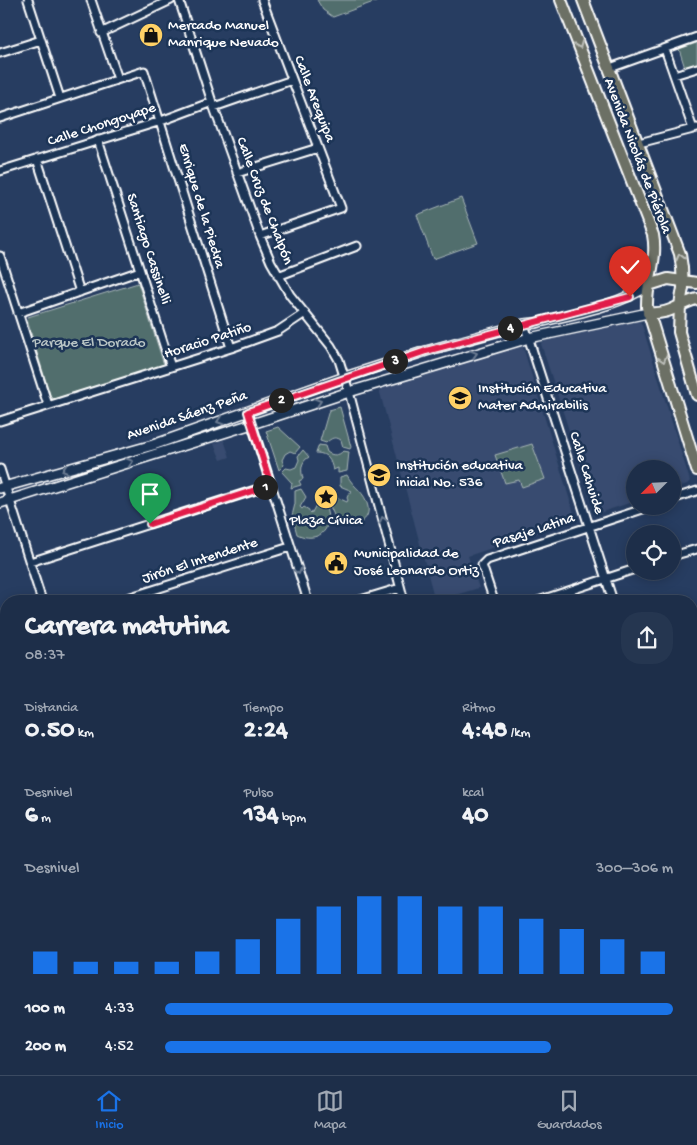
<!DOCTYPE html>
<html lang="es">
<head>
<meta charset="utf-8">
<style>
  :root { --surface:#1d2e49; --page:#253650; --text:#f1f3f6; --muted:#a0a8b4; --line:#3b4a61; --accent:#1a73e8 }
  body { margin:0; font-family:"Gochi Hand",sans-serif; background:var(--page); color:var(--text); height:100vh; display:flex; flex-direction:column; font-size:19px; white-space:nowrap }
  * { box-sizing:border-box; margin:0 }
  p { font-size:16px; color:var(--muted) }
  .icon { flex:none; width:28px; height:28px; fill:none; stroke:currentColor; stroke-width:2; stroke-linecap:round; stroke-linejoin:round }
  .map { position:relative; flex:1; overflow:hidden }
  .panel { position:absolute; left:0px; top:595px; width:698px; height:480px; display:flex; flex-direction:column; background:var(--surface); border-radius:20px 20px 0 0; box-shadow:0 2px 12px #0003,0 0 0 1px var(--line) }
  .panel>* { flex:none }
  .needle { width:32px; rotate:246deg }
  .fabs { position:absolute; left:626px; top:460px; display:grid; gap:10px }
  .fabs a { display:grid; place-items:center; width:55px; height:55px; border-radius:50%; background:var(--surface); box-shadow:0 2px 12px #0003,0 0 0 1px var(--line); font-size:25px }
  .pin { position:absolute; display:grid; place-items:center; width:42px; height:42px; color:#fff; margin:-51px -21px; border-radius:50% 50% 50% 0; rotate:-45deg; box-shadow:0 0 5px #0007 }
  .pin .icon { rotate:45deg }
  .km { position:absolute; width:25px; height:25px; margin:-12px; border-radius:50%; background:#222; color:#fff; font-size:14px; line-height:25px; text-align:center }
  .round { display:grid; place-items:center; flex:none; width:52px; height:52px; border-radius:20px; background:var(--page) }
  .overview { display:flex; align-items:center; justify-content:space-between; height:85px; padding:0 25px }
  h1 { font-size:28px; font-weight:700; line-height:38px }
  .metrics { display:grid; grid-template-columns:repeat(3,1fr); gap:8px; height:85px; padding:5px 25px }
  .metrics div { display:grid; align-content:center }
  .metrics b { font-size:25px; font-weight:700 }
  .metrics small { font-size:14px; font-weight:400 }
  .metrics p { font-size:14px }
  .chart { height:140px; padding:10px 25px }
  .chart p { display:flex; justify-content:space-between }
  .chart svg { width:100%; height:90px; margin-top:5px; stroke:var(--accent); stroke-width:6 }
  ul { padding:0 25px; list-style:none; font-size:16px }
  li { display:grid; grid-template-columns:80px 60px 1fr; align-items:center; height:38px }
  li i { height:12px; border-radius:6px; background:var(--accent) }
  .dock { display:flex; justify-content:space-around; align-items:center; height:70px; border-top:1px solid var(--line); background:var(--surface); font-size:14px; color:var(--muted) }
  .dock a { display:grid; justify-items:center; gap:2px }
  .dock .on { color:var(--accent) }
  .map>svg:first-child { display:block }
</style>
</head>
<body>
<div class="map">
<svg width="697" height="1075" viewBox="0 0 697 1075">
  <rect width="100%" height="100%" fill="#273d61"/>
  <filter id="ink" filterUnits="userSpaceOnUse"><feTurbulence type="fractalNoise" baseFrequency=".02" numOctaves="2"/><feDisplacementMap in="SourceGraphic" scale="10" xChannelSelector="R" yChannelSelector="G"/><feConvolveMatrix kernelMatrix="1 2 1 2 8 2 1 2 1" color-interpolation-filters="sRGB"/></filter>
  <g filter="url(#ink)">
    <!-- built -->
    <path fill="#374b6f" d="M632,318L640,321L642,325L690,481L687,484L673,489L672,469H635V501L596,514L541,344L544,340Z
      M517,345L523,347L576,520L468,556L479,588L435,601L379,389Z
      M224,440L230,457L221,460L214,444Z"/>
    <!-- green -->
    <path fill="#516e6d" stroke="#a8b6b6" d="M317,0H379L333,17L323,10Z
      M697,43V64L685,68L679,49Z
      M461,198L478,243L433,259L417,215Z
      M138,283L164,365L54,399L51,398L27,320L28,317Z
      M340,407L351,447L350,449L343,447L341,440C335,436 331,438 326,443L320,441L329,410Z
      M278,427L300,447L295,453L290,451L285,454L282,460L284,465L279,470L266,431Z
      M532,444L545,479L522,487L519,480L505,483L495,455Z
      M319,445L325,446L327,452C332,456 339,456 343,451L349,452L347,471L338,473V468L333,470C331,461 328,453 316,453Z
      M303,450L309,457C300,462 301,471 303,479L299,481L301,485L291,488L292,483L282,472L286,468L291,469L296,467L299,460L298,456Z
      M347,475C354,489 365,491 368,507C371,524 347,530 337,520C333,515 331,507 328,502L336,497L347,502L348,500L347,498L349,493H351L352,491L340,486V477Z
      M301,489L306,497L300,507L302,509L304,507L309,510V512L311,514L317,503H324C326,508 328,514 328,519C328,537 310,541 297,534L292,516L295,504V491Z
      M6,657V765L0,767V659Z
      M289,1069H390L391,1073L384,1075H291Z"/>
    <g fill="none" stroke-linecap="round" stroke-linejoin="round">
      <!-- street casing -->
      <g stroke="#fff" stroke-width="11">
        <path id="street" d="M28,0L60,98
          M91,0L118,79
          M179,0L212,102L260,236L271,262L290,295L331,346L339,360L349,392L404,601
          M101,33L171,0
          M665,49L693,129
          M0,53L41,40
          M610,68L697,37
          M674,75L697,68
          M214,107L292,80
          M0,118L144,71L231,348
          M98,140L171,367
          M639,143L697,128
          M37,159L80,292
          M0,171L161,121L212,102
          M237,173L318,148
          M260,236L341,208L262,0
          M0,256L48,405
          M278,276L357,246
          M18,313L140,271
          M524,324L613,601
          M248,412L308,601
          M0,421L231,348L278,331L305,313
          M0,469L42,601
          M672,499L697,491
          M672,556L697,549
          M30,562L271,485
          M118,601L290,547
          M357,601L400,588
          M494,601L482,565L487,560L652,506
          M538,601L635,569
          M691,620L697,618
          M691,771L697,769
          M0,774L6,772
          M0,845L6,843
          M691,914L697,912
          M0,958L6,977
          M691,983L697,981
          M0,993L6,991
          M691,1052L697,1050
          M0,1062L6,1060
          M36,1069L38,1075
          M157,1069L159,1075
          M282,1069L284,1075
          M522,1069L524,1075
          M185,1075L205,1069
          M406,1075L425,1069
          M622,1075L641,1069"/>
      </g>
      <!-- secondary casing -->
      <g stroke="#fff" stroke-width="12">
        <path id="secondary" d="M0,488L153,445L345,377L426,351L524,324L536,323C574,313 616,307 649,285
          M0,503L252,424L349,392L529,338L648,313
          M691,691L697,689
          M691,701L697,699
          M691,839L697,856
          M0,915L6,912
          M0,925L6,923"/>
      </g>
      <!-- primary casing -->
      <g stroke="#fff" stroke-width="14">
        <path id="primary" d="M561,0L653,235C658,260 646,282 647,307L697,470
          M583,0L680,254L682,268L683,288L680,305L679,332L697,395
          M649,285L668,279L697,283
          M648,313C671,315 677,304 697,299"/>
      </g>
      <!-- street -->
      <use href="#street" stroke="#1d3557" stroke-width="7"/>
      <!-- secondary -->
      <use href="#secondary" stroke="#1d3557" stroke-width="9"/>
      <!-- primary -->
      <use href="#primary" stroke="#6c7065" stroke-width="10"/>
    </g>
    <!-- one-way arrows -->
    <defs><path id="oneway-chevron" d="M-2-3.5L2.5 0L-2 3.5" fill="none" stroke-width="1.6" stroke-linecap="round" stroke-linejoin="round" transform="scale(1.25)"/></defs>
    <g stroke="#bdbfba">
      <use href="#oneway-chevron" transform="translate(579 45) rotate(68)"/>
      <use href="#oneway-chevron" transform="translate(680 257) rotate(-104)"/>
      <use href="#oneway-chevron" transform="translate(663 359) rotate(73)"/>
    </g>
    <g stroke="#6c7c92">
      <use href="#oneway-chevron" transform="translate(474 354) rotate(-17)"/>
      <use href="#oneway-chevron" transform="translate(318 402) rotate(-18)"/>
      <use href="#oneway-chevron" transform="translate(220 421) rotate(161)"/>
      <use href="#oneway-chevron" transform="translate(130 462) rotate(-17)"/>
      <use href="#oneway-chevron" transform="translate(65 470) rotate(164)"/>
      <use href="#oneway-chevron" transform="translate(383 520) rotate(-105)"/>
      <use href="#oneway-chevron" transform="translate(298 571) rotate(73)"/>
    </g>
  </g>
  <g fill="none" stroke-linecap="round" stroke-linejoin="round" filter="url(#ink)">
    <!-- route casing -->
    <g stroke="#fff" stroke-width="10">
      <path id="route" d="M150,524L271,485L248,412L426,351L630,297"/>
    </g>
    <!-- route -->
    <use href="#route" stroke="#e11d48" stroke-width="6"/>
  </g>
  <!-- icons -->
  <defs>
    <g id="shop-disc" transform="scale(1.25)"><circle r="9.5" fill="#ffd166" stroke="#1d3557"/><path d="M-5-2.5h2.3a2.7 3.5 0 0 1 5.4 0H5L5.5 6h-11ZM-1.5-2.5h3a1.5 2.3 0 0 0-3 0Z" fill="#111"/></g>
    <g id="school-disc" transform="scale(1.25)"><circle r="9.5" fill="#ffd166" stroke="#1d3557"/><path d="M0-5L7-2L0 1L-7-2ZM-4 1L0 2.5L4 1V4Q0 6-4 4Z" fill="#111"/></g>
    <g id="sight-disc" transform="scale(1.25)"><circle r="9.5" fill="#ffd166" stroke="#1d3557"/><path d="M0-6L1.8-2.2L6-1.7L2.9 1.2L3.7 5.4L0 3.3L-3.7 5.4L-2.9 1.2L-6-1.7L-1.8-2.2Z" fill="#111"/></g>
    <g id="civic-disc" transform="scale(1.25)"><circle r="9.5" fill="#ffd166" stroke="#1d3557"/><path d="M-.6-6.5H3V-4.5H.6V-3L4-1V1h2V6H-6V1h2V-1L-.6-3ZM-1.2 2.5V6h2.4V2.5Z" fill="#111"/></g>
  </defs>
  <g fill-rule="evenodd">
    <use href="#shop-disc" x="151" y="35"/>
    <use href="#school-disc" x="460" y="398"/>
    <use href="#school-disc" x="379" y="475"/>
    <use href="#sight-disc" x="326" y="497"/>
    <use href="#civic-disc" x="336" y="563"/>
  </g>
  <g text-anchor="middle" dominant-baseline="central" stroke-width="5" stroke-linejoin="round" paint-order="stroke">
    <!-- poi labels -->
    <g font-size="15" fill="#fff" stroke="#1d3557" text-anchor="start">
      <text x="168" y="26">Mercado Manuel<tspan x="168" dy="17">Manrique Nevado</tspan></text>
      <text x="478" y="389">Institución Educativa<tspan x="478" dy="17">Mater Admirabilis</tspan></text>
      <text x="396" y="466">Institución educativa<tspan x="396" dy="17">inicial No. 536</tspan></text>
      <text x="326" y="521" text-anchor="middle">Plaza Cívica</text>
      <text x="354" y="554">Municipalidad de<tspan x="354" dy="17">José Leonardo Ortiz</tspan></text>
    </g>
    <!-- street labels -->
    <g font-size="15" fill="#fff" stroke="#1d3557">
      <text transform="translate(314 99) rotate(69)">Calle Arequipa</text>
      <text transform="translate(102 125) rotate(-18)">Calle Chongoyape</text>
      <text transform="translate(637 156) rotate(69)">Avenida Nicolás de Piérola</text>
      <text transform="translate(264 201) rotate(69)">Calle Cruz de Chalpón</text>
      <text transform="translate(201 206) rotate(73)">Enrique de la Piedra</text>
      <text transform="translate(148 249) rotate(72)">Santiago Cassinelli</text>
      <text transform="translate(208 341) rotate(-18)">Horacio Patiño</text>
      <text transform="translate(187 416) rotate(-19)">Avenida Sáenz Peña</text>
      <text transform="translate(586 473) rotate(72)">Calle Cahuide</text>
      <text transform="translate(534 531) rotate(-18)">Pasaje Latina</text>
      <text transform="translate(200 561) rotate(-18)">Jirón El Intendente</text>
    </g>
    <!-- park labels -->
    <g font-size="15" fill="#b9c5c5" stroke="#1d3557">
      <text x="89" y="343">Parque El Dorado</text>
    </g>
  </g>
</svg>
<div class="fabs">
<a><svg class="needle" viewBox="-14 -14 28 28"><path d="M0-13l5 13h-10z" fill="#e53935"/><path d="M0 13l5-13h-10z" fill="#a0a8b4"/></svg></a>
<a><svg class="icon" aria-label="locate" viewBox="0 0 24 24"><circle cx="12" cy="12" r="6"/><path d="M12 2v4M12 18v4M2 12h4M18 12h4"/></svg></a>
</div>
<div class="pin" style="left:150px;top:524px;background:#1e9e55"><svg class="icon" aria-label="arrive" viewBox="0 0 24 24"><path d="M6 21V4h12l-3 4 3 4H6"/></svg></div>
<div class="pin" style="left:630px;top:297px;background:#d93025"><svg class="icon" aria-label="check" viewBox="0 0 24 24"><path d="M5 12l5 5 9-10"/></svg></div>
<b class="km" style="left:265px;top:487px">1</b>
<b class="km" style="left:281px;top:400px">2</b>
<b class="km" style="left:395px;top:361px">3</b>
<b class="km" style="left:510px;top:328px">4</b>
<section class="panel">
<div class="overview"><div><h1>Carrera matutina</h1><p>08:37</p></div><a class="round"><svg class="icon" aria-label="share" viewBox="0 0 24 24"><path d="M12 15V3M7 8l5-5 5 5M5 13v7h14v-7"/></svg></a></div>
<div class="metrics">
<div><p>Distancia</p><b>0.50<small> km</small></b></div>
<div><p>Tiempo</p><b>2:24</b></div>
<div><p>Ritmo</p><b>4:48<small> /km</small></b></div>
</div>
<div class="metrics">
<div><p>Desnivel</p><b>6<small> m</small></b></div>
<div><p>Pulso</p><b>134<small> bpm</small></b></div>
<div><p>kcal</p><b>40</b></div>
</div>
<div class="chart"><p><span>Desnivel</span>300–306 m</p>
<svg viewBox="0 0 160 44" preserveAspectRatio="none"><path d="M5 44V33M15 44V38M25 44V38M35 44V38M45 44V33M55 44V27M65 44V17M75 44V11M85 44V6M95 44V6M105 44V11M115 44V11M125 44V17M135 44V22M145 44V27M155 44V33"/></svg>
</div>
<ul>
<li><b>100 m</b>4:33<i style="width:100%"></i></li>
<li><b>200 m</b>4:52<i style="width:76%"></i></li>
</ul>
</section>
</div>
<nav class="dock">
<a class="on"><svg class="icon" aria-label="home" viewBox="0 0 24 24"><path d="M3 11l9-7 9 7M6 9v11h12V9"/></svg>Inicio</a>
<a><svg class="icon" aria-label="map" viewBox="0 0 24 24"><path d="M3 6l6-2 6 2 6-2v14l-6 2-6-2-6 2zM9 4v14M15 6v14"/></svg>Mapa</a>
<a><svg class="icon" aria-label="saved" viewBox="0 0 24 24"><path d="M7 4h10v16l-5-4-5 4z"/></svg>Guardados</a>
</nav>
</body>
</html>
